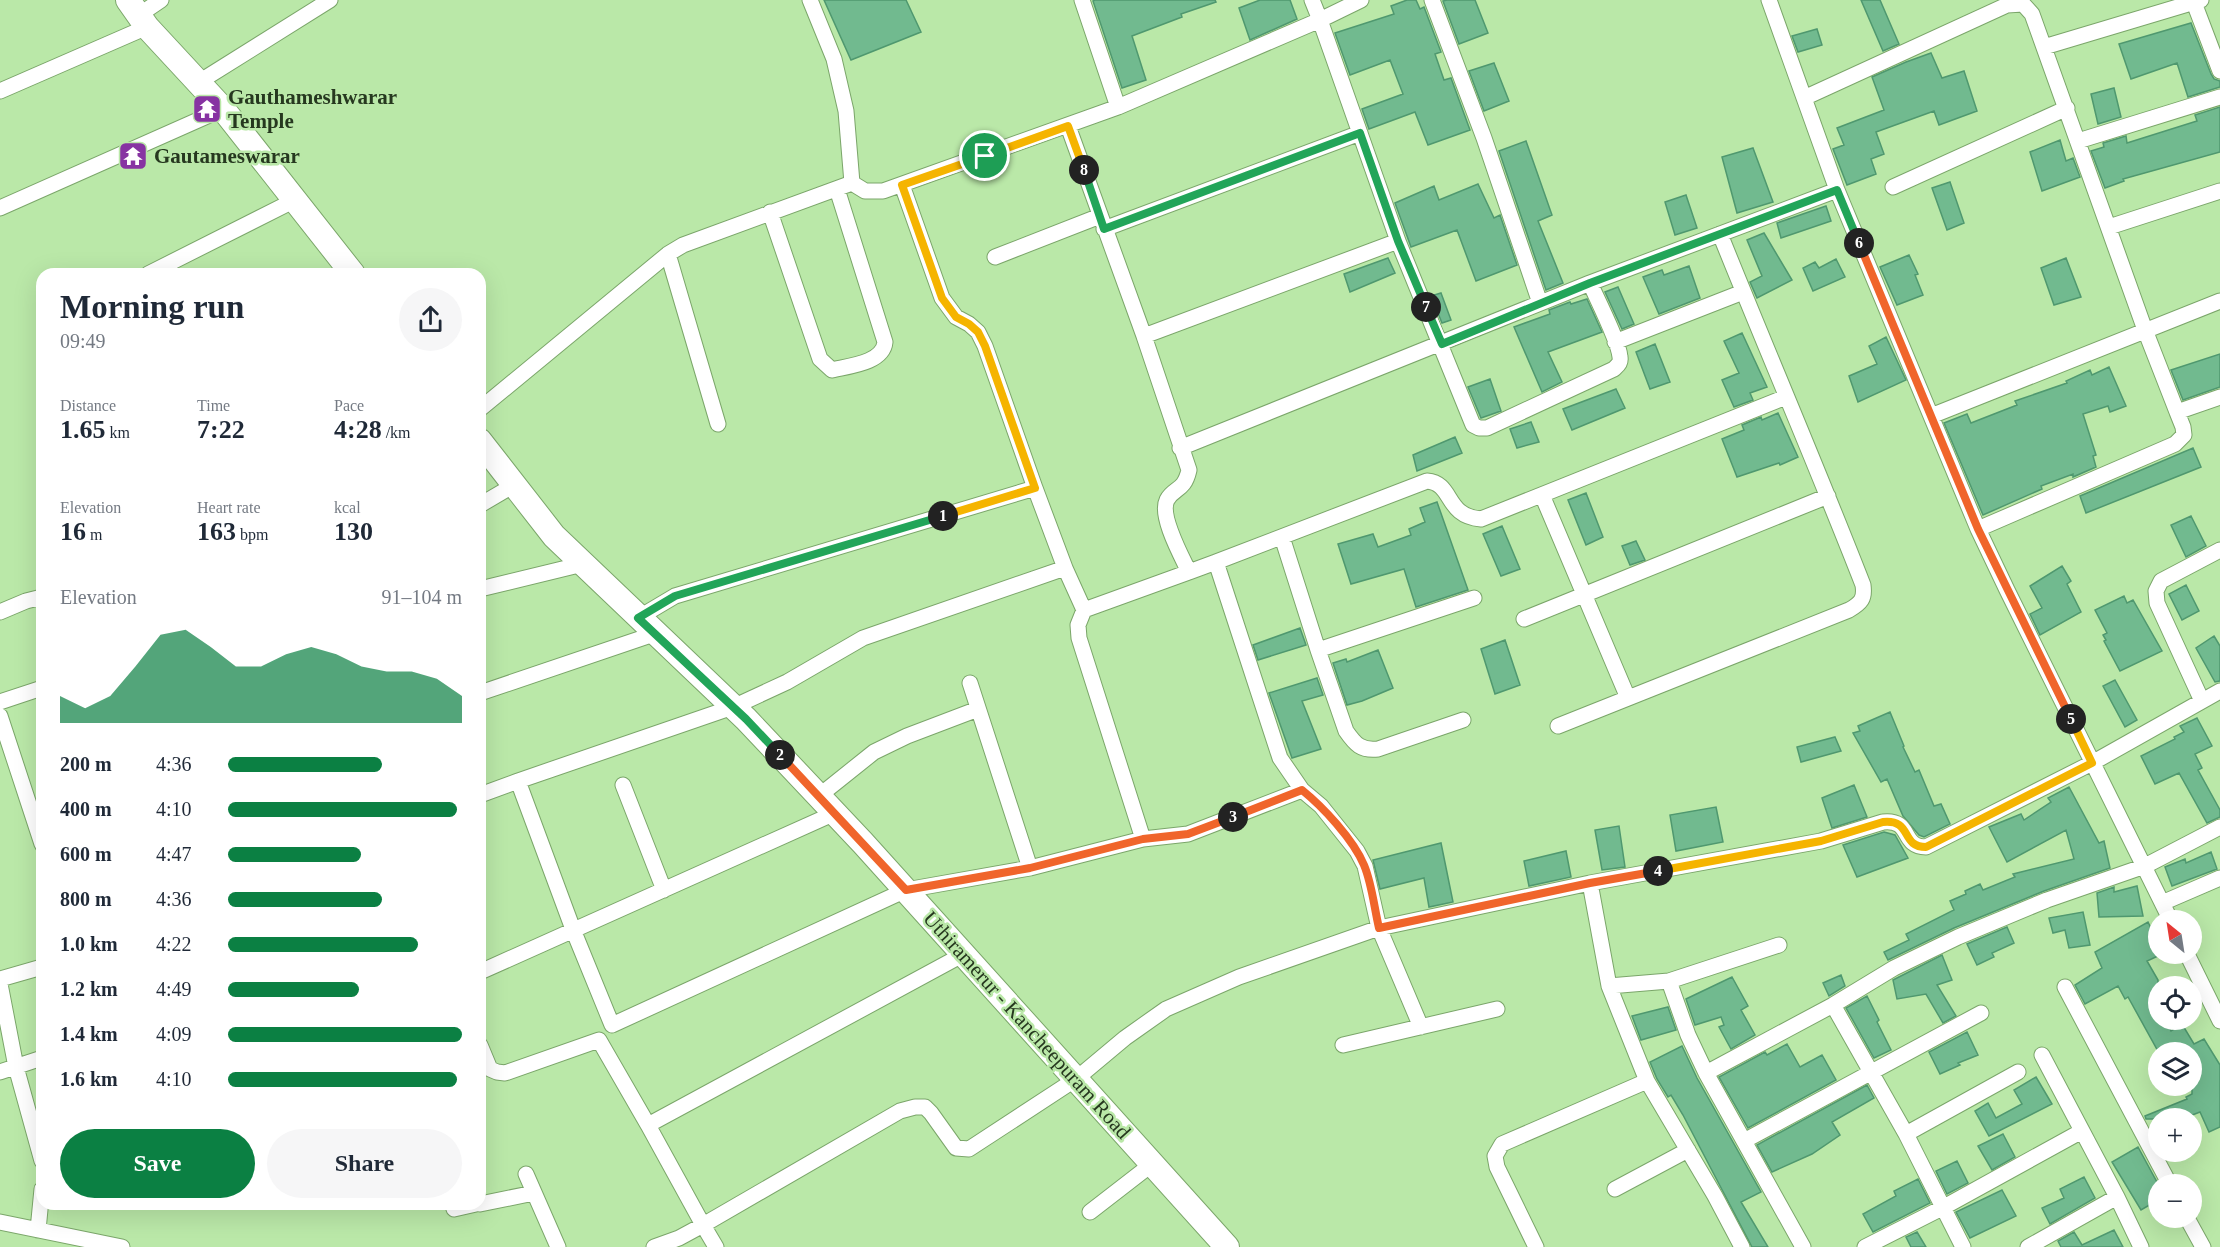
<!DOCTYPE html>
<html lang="en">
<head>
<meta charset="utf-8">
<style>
  :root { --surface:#fff; --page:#f6f6f7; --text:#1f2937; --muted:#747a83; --accent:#0b8043 }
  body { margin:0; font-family:"Times New Roman",serif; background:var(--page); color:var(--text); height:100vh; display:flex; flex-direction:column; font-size:22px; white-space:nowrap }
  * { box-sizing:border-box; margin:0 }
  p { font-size:20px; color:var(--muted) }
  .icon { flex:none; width:33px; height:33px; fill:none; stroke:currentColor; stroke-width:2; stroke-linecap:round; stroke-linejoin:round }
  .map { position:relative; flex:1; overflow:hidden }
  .sheet { position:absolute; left:36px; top:268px; width:450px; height:942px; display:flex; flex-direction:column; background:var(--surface); border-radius:18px; box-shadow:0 6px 24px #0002 }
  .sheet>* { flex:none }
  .needle { width:39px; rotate:330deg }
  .fabs { position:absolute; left:2148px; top:910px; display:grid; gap:12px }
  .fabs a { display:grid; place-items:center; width:54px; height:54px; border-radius:50%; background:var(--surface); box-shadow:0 6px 24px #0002; font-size:30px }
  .pin { position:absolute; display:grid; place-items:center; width:51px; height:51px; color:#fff; margin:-26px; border:3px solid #fff; border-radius:50%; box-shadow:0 2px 6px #0007 }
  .km { position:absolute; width:30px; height:30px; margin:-15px; border-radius:50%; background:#222; color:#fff; font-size:16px; line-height:30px; text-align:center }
  .round { display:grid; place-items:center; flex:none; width:63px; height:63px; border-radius:32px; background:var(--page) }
  .summary { display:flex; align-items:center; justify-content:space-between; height:102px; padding:0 24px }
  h1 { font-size:33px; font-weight:700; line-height:45px }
  .metrics { display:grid; grid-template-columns:repeat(3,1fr); gap:9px; height:102px; padding:6px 24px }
  .metrics div { display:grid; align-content:center }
  .metrics b { font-size:26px; font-weight:700 }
  .metrics small { font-size:16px; font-weight:400 }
  .metrics p { font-size:16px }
  .chart { height:168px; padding:12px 24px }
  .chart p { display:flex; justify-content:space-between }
  .chart svg { width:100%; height:108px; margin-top:6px; fill:var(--accent); opacity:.7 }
  .action { display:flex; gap:12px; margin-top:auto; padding:12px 24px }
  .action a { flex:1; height:69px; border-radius:36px; background:var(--accent); color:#fff; font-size:24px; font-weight:700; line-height:69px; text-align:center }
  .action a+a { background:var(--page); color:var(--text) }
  ul { padding:0 24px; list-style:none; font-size:20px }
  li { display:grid; grid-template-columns:96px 72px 1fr; align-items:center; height:45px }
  li i { height:15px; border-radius:8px; background:var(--accent) }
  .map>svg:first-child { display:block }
</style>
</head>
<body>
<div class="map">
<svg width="2220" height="1247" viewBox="0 0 2220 1247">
  <rect width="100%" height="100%" fill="#bae8a8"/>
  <!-- building -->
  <path fill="#71ba8f" stroke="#4f986f" stroke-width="1.5" d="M824,0H906L921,32L851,60Z
    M1095,0H1215L1216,2L1181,14L1182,17L1132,36L1146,80L1122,88L1093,1Z
    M1260,0H1290L1297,19L1250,40L1239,8Z
    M1407,0H1416L1420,9L1424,7L1441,52L1435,54L1444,80L1451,78L1470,130L1428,145L1415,112L1369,129L1362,109L1403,94L1390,60L1350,75L1335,33L1394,14L1391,6Z
    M1447,0H1475L1488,33L1459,44L1443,1Z
    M1861,0H1880L1899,44L1883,51Z
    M2191,23L2211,74L2214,79L2220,81V87L2188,97L2177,63L2131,79L2119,44Z
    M1817,29L1822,45L1798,52L1792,36Z
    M1931,53L1942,78L1964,71L1977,111L1939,125L1934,111L1876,132L1884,154L1871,159L1876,174L1847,185L1833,149L1844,145L1837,128L1884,110L1872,77L1906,62Z
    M1494,63L1509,101L1484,111L1469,71Z
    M2114,88L2121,117L2098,124L2091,94Z
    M2220,107V152L2123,179L2124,181L2105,188L2091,151L2104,147L2103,143L2126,136L2127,143L2197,121L2195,115Z
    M2060,140L2066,161L2073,158L2080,177L2042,191L2030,152Z
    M1526,141L1552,215L1538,221L1563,283L1546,290L1499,151Z
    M1753,148L1773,202L1737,213L1722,157Z
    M1950,182L1964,223L1947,230L1932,188Z
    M1478,184L1494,218L1500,215L1517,265L1476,281L1457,230L1411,247L1395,203L1434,186L1439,200Z
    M1686,195L1697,228L1675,235L1665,202Z
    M1826,206L1831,221L1781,238L1777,223Z
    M1764,233L1792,280L1757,298L1750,282L1762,276L1747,240Z
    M1909,255L1918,274L1915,275L1923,295L1897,305L1880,267Z
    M1388,258L1395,273L1350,292L1344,274Z
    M2066,258L2081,297L2054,305L2041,268Z
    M1836,259L1845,277L1813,291L1803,268L1815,262L1819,268Z
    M1689,266L1700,298L1659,314L1643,277L1662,270L1664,275Z
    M1618,287L1634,324L1622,329L1605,292Z
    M1441,293L1451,320L1442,323L1431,296Z
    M1587,299L1602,332L1548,352L1562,382L1542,392L1514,327L1550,314L1549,310L1570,302L1571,304Z
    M1742,333L1767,387L1750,393L1753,400L1734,407L1722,380L1739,373L1724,341Z
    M1886,337L1906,380L1858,402L1849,376L1877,364L1869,346Z
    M1655,344L1670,382L1650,389L1636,352Z
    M2220,354V387L2183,400L2171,370Z
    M2109,367L2126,406L2110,412L2108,406L2083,414L2096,455L2093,456L2096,467L2073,477V474L2041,486L2042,489L1983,515L1944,423L1967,414L1971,423L2017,405L2015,401L2067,383L2066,381L2090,370L2092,375Z
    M1490,379L1501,411L1481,418L1468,387Z
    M1616,389L1625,408L1572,430L1563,409Z
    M1778,413L1798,457L1780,465L1779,463L1737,477L1722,439L1744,430L1742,425L1761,417L1762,420Z
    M1531,422L1539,442L1517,448L1510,429Z
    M1455,437L1462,453L1417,471L1413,455Z
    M2193,448L2201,467L2086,513L2080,496Z
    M1586,493L1603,537L1586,545L1568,500Z
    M1437,502L1468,590L1416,607L1404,569L1351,584L1338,544L1373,534L1378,547L1411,535L1409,529L1425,522L1420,508Z
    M2191,516L2206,546L2186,557L2171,525Z
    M1502,526L1520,569L1501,576L1483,534Z
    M1636,541L1645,560L1630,565L1622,546Z
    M2062,566L2071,581L2067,584L2081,612L2040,635L2030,614L2042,608L2030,586Z
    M2186,585L2199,611L2182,620L2169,594Z
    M2124,596L2127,603L2133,600L2162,651L2120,671L2104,641L2106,640L2103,635L2107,633L2095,610Z
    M1300,628L1306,645L1258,660L1253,645Z
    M2214,636L2220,646V681L2215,682L2196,648Z
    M1505,640L1520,685L1495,694L1481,649Z
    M1378,650L1393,688L1362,701L1347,705L1333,663L1346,659L1347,662Z
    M1317,678L1323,695L1302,701L1321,749L1292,758L1269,693Z
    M2115,680L2137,720L2125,727L2103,686Z
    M1890,712L1904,746L1903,747L1915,772L1919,770L1934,806L1941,804L1950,824L1924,837L1919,835L1903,816L1887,779L1881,782L1853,733L1860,731L1858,726Z
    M2197,718L2212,746L2195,754L2202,768L2198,770L2220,810V817L2207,823L2179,773L2155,784L2141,756L2175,739L2174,737L2184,732L2180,726Z
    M1835,737L1841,751L1801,762L1797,747Z
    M1854,785L1867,817L1832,828L1822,798Z
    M2069,787L2099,843L2104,841L2110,868L2044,891L1954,928L1888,960L1884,952L1909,940L1906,934L1954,910L1950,901L1966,894L1965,891L1980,884L1983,890L2015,877L2013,874L2074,859L2066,830L2007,862L1989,827L2021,814L2024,820L2051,802L2048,798Z
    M1716,807L1723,842L1676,851L1670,815Z
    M1619,826L1625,867L1602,870L1595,830Z
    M1884,832L1895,835L1908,858L1857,877L1843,845Z
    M1441,843L1453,902L1429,907L1424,878L1380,889L1373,860Z
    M1566,851L1571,877L1529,886L1524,861Z
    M2211,852L2217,869L2172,886L2165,867L2185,859L2186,863Z
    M2137,886L2143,916L2099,917L2097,893L2114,887V892Z
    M2083,912L2090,945L2069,948L2065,930L2053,933L2049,918Z
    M2148,922L2158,943V956L2147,961L2158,980V1020H2165L2171,1031L2182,1024L2194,1044L2204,1039L2220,1065V1127L2209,1132L2200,1112L2182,1119H2146L2145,1116L2187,1099L2186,1097L2192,1094V1053H2159L2128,997L2125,999L2118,986L2085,1004L2075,985L2102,968L2095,952Z
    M2007,927L2014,943L1992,953L1994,957L1977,965L1967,944Z
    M1942,955L1952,980L1937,985L1956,1016L1943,1023L1926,994L1897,999L1893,980Z
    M1841,975L1845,986L1829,996L1823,983Z
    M1732,977L1748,1006L1741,1010L1755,1035L1731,1049L1719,1027L1724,1025L1721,1017L1695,1025L1686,999Z
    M1867,996L1879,1020L1877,1022L1891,1050L1874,1058L1846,1008Z
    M1668,1007L1676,1030L1641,1040L1632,1016Z
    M1967,1032L1978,1055L1958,1063L1960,1065L1940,1074L1929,1052Z
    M1787,1044L1800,1067L1822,1055L1836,1080L1748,1128L1719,1077L1765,1052L1767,1055Z
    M1682,1046L1697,1078L1761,1192L1741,1202L1768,1247H1752L1683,1115L1671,1095L1668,1097L1657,1079L1650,1062Z
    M2036,1077L2052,1104L1989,1136L1975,1111L1988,1103L1996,1118L2022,1104L2014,1090Z
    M1867,1085L1874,1098L1832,1122L1840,1135L1812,1154L1772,1172L1757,1145Z
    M2003,1134L2015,1157L1992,1170L1978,1146Z
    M2138,1147L2158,1184V1200L2141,1210L2112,1162Z
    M1957,1161L1968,1183L1947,1194L1936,1171Z
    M2084,1177L2095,1198L2050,1224L2042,1208L2064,1198L2060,1189Z
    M1918,1179L1930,1203L1873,1232L1863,1214L1896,1196L1894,1191Z
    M2002,1190L2016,1216L1970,1238L1956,1212Z
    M2114,1230L2123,1247H2061L2058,1241L2074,1232L2082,1245Z
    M1917,1232L1926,1247H1911L1906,1237Z"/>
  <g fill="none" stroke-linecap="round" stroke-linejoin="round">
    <!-- minor casing -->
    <g stroke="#7ba66a" stroke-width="17">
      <path id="minor" d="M810,0L834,59L846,111L852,183L865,191H883L1118,107L1320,20L1398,241L1473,425L1479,428H1487L1614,369C1618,365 1621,363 1620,357C1619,342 1597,299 1590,283
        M1082,0L1118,107
        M1312,0L1320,20L1361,0
        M1432,0L1484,138L1540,303
        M1769,0L1837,190L1978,529L2007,590L2171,921
        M2193,0L2220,71
        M139,15L161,0
        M2044,47L2201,0
        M199,82L330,0
        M0,91L147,27
        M1804,98L2007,5L2023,4L2032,14L2145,330L2177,412
        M1068,126L1144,336L1189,470C1184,492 1174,487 1167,500C1159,516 1182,557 1189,572L1216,562
        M2078,141L2220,97
        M902,185L942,298L956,317L969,324L978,332L985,346L1035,488
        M1893,187L2067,108
        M0,208L223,109
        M770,212L820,359L832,370C849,366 883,363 885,342L837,189
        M2109,227L2220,191
        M1104,229L1360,133
        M668,254L718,424
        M995,257L1100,216
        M148,274L295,200
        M1144,336L1398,241
        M1615,342L1743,292
        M480,409L668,254L683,245L852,183
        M1931,416L2220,301
        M1180,448L1590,283L1837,190
        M1542,495L1628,698
        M480,505L514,485
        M1978,529L2175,444L2184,435L2183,427L2177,412L2220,397
        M1282,537L1318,650L1346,731C1355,744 1361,751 1378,749L1463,720
        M480,589L583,564
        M0,612L26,601L38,598L42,601
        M638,618L675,596L1035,488L1065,568
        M1524,619L1828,496
        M1318,650L1474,598
        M970,683L1030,868
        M480,693L657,633
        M2202,701L2157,603L2156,591L2161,581L2220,550
        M0,702L42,688
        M0,716L42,844
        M1558,726L1849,610C1861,603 1865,599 1863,585C1817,467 1767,351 1720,234
        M518,781L733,707L787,682L863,638L1065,568L1084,610
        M623,785L664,890
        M480,795L518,781L574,932L612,1025L906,890L1030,868L1143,839L1188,834L1302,790
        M819,796L874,752L907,736L978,709
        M1143,839L1079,638L1078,625L1084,610L1189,572
        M1590,883L1609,986
        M2162,903L2220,878
        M2187,954L2220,1021
        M480,972L835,813
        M0,979L42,967
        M1669,981L1779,945
        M0,984L16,1067L42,1161
        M2065,987L2170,1185
        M1833,1005L1906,1134L1963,1247
        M1421,1027L1379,928L1590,883L1821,841L1883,822C1913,819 1900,847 1926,847L2092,763L2220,691
        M480,1045L490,1069L497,1072L505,1073L599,1040L648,1125L964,954
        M1343,1045L1497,1009
        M2042,1055L2117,1197
        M0,1072L42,1058
        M1706,1073L1803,1247
        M648,1125L703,1225L679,1238L654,1247
        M1906,1134L2018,1072
        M1744,1141L1981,1013
        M526,1174L558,1247
        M1615,1189L1688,1150
        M480,1204L534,1193
        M454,1209L476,1204
        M1090,1212L1152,1164
        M2187,1218L2203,1247
        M0,1222L122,1247
        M38,1230L42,1189
        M716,1247L703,1225L900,1111L915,1107H925L931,1113L956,1148L969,1149L1076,1079L1125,1038L1166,1009L1239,977L1379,928L1365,866L1357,851L1321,806L1302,790L1280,758L1216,562L1427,481C1454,483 1444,516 1481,519L1786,397
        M1536,1247L1497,1167L1495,1156L1502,1144L1647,1081
        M1742,1247L1715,1196L1647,1081L1609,986L1669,981L1688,1035L1706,1073L1833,1005L1894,968L1958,937L2047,900L2145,866L2220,827
        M1865,1247L1944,1207L2082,1131
        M2028,1247L2117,1197L2141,1247"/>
    </g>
    <!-- primary casing -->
    <g stroke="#7ba66a" stroke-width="26">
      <path id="primary" d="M128,0L147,27L223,109L353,274
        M480,441L554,536L746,719L863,843L1227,1247"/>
    </g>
    <!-- minor -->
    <use href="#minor" stroke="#fff" stroke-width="15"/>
    <!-- primary -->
    <use href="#primary" stroke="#fff" stroke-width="24"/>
  </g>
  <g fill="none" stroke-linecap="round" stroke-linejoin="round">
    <!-- split-1 casing -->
    <g stroke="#fff" stroke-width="12">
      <path id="split-1" d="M943,516L1035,488L985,346L978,332L969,324L956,317L942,298L902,185L985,156"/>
    </g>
    <!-- split-2 casing -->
    <g stroke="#fff" stroke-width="12">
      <path id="split-2" d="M780,755L746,719L638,618L675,596L943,516"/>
    </g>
    <!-- split-3 casing -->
    <g stroke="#fff" stroke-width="12">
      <path id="split-3" d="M780,755L906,890L1030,868L1143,839L1188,834L1233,817"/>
    </g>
    <!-- split-4 casing -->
    <g stroke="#fff" stroke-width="12">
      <path id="split-4" d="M1233,817L1302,790C1323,807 1353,839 1364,865C1372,884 1374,907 1379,928L1590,883L1658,871"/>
    </g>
    <!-- split-5 casing -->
    <g stroke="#fff" stroke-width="12">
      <path id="split-5" d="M1658,871L1821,841L1883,822C1913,819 1900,847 1926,847L2092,763L2071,719"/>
    </g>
    <!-- split-6 casing -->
    <g stroke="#fff" stroke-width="12">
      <path id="split-6" d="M1859,243L1978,529L2071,719"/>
    </g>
    <!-- split-7 casing -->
    <g stroke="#fff" stroke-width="12">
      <path id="split-7" d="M1426,307L1442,344L1590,283L1837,190L1859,243"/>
    </g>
    <!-- split-8 casing -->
    <g stroke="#fff" stroke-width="12">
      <path id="split-8" d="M1084,170L1104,229L1360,133L1398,241L1426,307"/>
    </g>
    <!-- split-9 casing -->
    <g stroke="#fff" stroke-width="12">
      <path id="split-9" d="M985,156L1068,126L1084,170"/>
    </g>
    <!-- split-1 -->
    <use href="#split-1" stroke="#f5b400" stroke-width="8"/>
    <!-- split-2 -->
    <use href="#split-2" stroke="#22a559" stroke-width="8"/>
    <!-- split-3 -->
    <use href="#split-3" stroke="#f0652b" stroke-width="8"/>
    <!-- split-4 -->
    <use href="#split-4" stroke="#f0652b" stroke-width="8"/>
    <!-- split-5 -->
    <use href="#split-5" stroke="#f5b400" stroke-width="8"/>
    <!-- split-6 -->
    <use href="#split-6" stroke="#f0652b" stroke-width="8"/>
    <!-- split-7 -->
    <use href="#split-7" stroke="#22a559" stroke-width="8"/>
    <!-- split-8 -->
    <use href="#split-8" stroke="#22a559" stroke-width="8"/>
    <!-- split-9 -->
    <use href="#split-9" stroke="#f5b400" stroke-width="8"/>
  </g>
  <!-- icons -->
  <defs>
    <g id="temple-square" transform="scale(1.5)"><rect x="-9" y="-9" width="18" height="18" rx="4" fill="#8733a2" stroke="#bae8a8"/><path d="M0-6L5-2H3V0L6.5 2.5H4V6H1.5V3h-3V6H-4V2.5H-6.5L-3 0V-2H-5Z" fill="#fff"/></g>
  </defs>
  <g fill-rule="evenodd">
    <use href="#temple-square" x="207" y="109"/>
    <use href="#temple-square" x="133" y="156"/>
  </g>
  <g text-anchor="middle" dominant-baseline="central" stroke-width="5" stroke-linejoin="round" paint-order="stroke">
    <!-- poi labels -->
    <g font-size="21" font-weight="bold" fill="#26381f" stroke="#bae8a8" text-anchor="start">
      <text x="228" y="97">Gauthameshwarar<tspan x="228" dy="24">Temple</tspan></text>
      <text x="154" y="156">Gautameswarar</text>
    </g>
    <!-- street labels -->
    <g font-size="21" fill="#26381f" stroke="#bae8a8">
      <text transform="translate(1027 1025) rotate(48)">Uthiramerur - Kancheepuram Road</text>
    </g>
  </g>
</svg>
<div class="fabs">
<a><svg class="needle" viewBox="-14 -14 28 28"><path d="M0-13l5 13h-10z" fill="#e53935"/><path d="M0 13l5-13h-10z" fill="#747a83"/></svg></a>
<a><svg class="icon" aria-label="locate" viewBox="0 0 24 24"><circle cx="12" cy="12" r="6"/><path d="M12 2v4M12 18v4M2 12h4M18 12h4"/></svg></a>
<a><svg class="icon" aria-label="layers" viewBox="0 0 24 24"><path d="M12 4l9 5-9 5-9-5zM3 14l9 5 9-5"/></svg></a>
<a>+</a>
<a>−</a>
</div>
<div class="pin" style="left:985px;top:156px;background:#1e9e55"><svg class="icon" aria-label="arrive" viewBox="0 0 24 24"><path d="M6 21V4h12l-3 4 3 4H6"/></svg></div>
<b class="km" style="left:943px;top:516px">1</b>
<b class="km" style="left:780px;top:755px">2</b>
<b class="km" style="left:1233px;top:817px">3</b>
<b class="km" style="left:1658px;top:871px">4</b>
<b class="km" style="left:2071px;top:719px">5</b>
<b class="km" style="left:1859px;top:243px">6</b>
<b class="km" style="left:1426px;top:307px">7</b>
<b class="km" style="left:1084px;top:170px">8</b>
<section class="sheet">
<div class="summary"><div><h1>Morning run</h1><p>09:49</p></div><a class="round"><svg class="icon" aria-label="share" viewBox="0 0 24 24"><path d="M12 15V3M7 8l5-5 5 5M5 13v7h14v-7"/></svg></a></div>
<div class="metrics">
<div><p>Distance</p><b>1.65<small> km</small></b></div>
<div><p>Time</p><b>7:22</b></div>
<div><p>Pace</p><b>4:28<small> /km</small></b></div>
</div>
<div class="metrics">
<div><p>Elevation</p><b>16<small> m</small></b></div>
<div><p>Heart rate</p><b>163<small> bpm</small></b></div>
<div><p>kcal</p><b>130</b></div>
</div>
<div class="chart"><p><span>Elevation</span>91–104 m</p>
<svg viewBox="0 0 160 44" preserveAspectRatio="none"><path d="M0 44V33L10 38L20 33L30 21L40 8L50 6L60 13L70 21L80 21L90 16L100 13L110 16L120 21L130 23L140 23L150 26L160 33V44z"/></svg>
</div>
<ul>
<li><b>200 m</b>4:36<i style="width:66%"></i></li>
<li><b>400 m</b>4:10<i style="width:98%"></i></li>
<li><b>600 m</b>4:47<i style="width:57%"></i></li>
<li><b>800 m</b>4:36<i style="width:66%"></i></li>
<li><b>1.0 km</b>4:22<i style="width:81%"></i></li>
<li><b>1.2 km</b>4:49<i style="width:56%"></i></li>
<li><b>1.4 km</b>4:09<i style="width:100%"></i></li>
<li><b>1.6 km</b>4:10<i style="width:98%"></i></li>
</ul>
<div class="action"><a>Save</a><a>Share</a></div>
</section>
</div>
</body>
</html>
